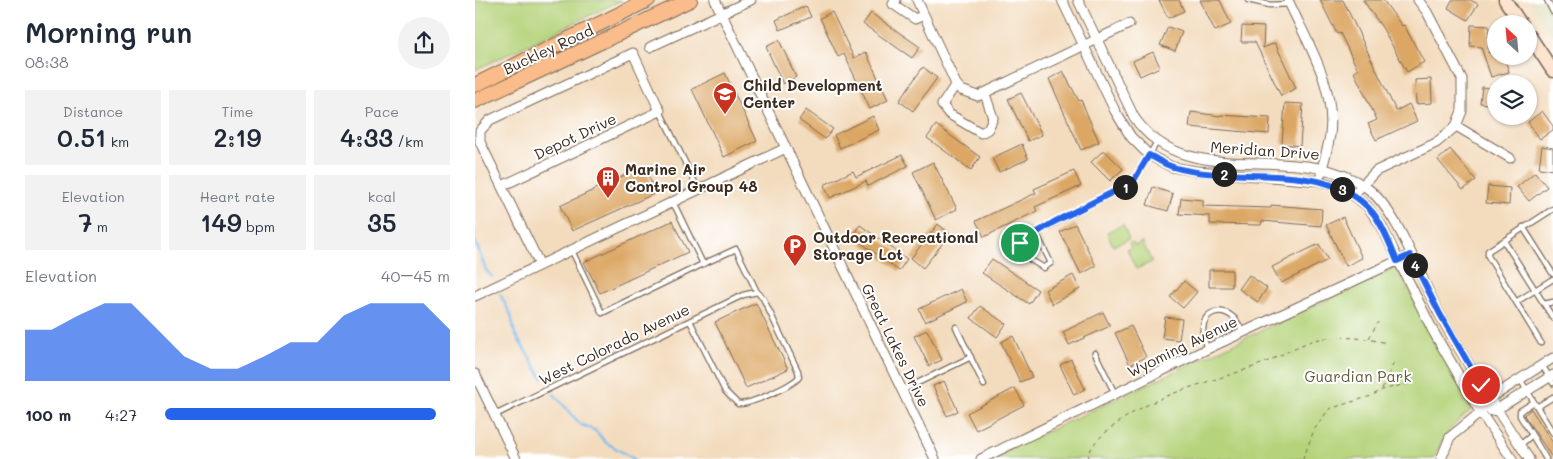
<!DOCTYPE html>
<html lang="en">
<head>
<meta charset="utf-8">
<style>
  :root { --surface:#fff; --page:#f2f2f3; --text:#1f2937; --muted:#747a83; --accent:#2563eb }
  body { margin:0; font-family:Mali,sans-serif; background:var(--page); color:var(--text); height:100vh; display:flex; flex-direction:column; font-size:19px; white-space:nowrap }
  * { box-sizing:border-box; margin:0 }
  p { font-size:16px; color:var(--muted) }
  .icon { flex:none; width:28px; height:28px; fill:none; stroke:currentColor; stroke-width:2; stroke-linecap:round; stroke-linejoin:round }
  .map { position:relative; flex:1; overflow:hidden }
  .panel { display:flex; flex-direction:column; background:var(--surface); width:475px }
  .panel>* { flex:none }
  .needle { width:32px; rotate:334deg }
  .tools { position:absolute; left:1012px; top:15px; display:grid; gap:10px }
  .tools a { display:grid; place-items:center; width:50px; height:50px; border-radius:50%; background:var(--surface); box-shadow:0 1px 4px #0004; font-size:25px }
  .pin { position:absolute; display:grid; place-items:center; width:42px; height:42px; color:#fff; margin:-21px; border:2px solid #fff; border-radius:50%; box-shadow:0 1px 5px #0007 }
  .km { position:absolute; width:25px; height:25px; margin:-12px; border-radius:50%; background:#222; color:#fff; font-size:14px; line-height:25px; text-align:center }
  .round { display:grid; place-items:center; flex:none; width:52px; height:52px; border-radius:26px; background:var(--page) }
  .headline { display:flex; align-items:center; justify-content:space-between; height:85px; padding:0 25px }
  h1 { font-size:28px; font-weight:600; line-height:38px }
  .figures { display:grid; grid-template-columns:repeat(3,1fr); gap:8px; height:85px; padding:5px 25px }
  .figures div { display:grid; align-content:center; border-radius:0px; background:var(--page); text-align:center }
  .figures b { font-size:25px; font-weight:600 }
  .figures small { font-size:14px; font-weight:400 }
  .figures p { font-size:14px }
  .chart { height:140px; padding:10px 25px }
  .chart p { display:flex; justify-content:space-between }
  .chart svg { width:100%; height:90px; margin-top:5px; fill:var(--accent); opacity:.7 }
  ul { padding:0 25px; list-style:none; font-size:16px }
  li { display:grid; grid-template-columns:80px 60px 1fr; align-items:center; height:38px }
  li i { height:12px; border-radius:6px; background:var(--accent) }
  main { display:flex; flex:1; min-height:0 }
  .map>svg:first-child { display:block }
</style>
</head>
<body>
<main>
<section class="panel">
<div class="headline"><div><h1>Morning run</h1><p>08:38</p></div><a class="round"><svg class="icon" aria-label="share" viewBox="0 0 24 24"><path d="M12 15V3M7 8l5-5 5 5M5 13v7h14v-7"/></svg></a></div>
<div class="figures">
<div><p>Distance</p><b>0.51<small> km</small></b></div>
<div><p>Time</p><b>2:19</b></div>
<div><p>Pace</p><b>4:33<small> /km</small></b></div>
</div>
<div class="figures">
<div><p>Elevation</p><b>7<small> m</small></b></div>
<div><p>Heart rate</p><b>149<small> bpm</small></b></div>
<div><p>kcal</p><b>35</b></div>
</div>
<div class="chart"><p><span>Elevation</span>40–45 m</p>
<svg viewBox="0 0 160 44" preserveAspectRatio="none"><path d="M0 44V19L10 19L20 12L30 6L40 6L50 19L60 32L70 38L80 38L90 32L100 25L110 25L120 12L130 6L140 6L150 6L160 19V44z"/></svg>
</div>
<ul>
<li><b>100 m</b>4:27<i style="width:95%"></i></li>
</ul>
</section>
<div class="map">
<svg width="1078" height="459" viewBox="0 0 1078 459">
  <rect width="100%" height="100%" fill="#fff"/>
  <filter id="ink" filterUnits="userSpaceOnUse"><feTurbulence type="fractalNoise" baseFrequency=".02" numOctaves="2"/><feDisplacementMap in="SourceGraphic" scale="10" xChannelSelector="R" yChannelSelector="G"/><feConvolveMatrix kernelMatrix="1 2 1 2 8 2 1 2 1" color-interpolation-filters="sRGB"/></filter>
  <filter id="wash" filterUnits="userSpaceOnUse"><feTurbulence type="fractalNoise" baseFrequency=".0096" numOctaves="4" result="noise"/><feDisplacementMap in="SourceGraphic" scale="20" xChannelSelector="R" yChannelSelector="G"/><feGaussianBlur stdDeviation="1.12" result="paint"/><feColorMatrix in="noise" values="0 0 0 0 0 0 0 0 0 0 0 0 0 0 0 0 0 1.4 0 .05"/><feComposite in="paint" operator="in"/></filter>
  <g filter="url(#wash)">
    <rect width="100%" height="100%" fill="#f3dcbe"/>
    <!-- built -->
    <path fill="#dddebc" d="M1055,0H1078V39L1063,14Z"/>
    <!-- green -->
    <path fill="#b5d37a" stroke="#787e4c" d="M0,0H147L0,70Z
      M648,225L654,239L638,246L632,232Z
      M657,242L660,246L667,242L677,262L661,269L652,249L656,248L654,243Z
      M921,267L994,401L996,410C978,424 967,437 959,459H514Z"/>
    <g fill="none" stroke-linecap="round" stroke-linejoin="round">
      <!-- stream -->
      <path stroke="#76b9ec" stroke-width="2.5" d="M0,241L11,270L17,277
        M25,294L36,315L40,334L68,379
        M79,394L105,424L121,431L130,442L159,459"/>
    </g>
    <g id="blocks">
      <!-- building -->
      <path fill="#dca765" d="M684,0H704L709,11L693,18Z
        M725,0H745L756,24L740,31Z
        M845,0H868L921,111L934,104L942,121L901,140L893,124L902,120L879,72L883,70L865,33L862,34Z
        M888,0H908L927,26L929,25L949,62L932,72L908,29Z
        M977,0H995L1003,4L993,20L973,8Z
        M331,6L336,17L305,30L301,20Z
        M357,12L379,58L391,52L413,100L395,109L369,54L363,57L345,18Z
        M396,13L445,47L437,58L388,24Z
        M996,25L1014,26L1013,53L1021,51V56H1029L1034,72L1016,77L1006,47L995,46Z
        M767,26L789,27L788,48L800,43L821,88L806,96L780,42H766Z
        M693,27L707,32L700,51L685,45Z
        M304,40L321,77L308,84L291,47Z
        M678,52L685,67L665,76L658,61Z
        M448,67L462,78L438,111L424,101Z
        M588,71L604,101L606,100L624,142L606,150L574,79Z
        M250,73L282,141L249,157L217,89Z
        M956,79L957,103L941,104L940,80Z
        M1007,87L1021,89V105L1005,103Z
        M546,93L567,135L553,141L533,99Z
        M810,103L828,104L825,146L807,144Z
        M331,110L358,129L350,139L324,120Z
        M1067,111L1078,126V130L1065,139L1053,122Z
        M716,112L745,116V115L795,118L794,134L714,127Z
        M398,116L404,130L365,148L359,135Z
        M461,125L505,157L496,170L452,138Z
        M547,144L553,159L524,172L517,158Z
        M1067,146L1078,148V170L1064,168Z
        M975,149L1001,180L988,190L963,160Z
        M629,150L648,169L635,181L616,162Z
        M427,155L433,166L393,186L391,181L355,198L349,185L378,171L381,177Z
        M458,162L482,209L461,220L438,172Z
        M169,166L181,193L97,231L85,206Z
        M599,171L606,186L560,207L562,211L509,237L501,221L561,193L559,189Z
        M1060,172L1072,187L1054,201L1042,187Z
        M1013,186L1035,188L1034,205L1011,203Z
        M678,187L698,194L693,211L672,205Z
        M706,198L728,200V206L796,208V205L847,209L846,226L787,221L786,225L735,224V216L704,214Z
        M868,217L887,258L871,266L851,225Z
        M197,221L213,252L125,293L109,262Z
        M463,224L475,234L448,268L436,258Z
        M600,224L621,266L606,274L585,232Z
        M385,225L432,259L424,271L377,236Z
        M844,244L853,260L806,283L797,267Z
        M517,259L563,290L554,304L507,273Z
        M734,270H757V287H734Z
        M598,275L605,289L577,304L570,290Z
        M774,275L792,288L783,302L764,289Z
        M709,281L722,292L708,308L695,297Z
        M486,289L492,302L450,322L444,309Z
        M281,303L313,369L271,388L240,322Z
        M505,306L531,324L522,337L496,318Z
        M628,312L635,326L594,345L588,332Z
        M690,317L707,319L704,340L687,338Z
        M656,326L671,357L655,365L640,333Z
        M452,330L467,360L454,366L439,336Z
        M538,336L557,377L545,382L526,342Z
        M596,359L610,389L599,395L585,365Z
        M469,381L483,411L472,416L458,386Z
        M540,388L549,405L501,430L492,413Z
        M1056,409L1078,443V459L1049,415Z"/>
    </g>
  </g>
  <g filter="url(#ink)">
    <use href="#blocks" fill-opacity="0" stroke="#7b6856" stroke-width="1"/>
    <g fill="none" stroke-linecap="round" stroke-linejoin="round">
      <!-- service casing -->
      <g stroke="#7b6856" stroke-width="7">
        <path id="service" d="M773,0L795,5L815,4
          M1072,0L1078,12
          M185,111L223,189
          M1048,227L1078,274
          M561,233L540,248L543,252L569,268L576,263L561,233L658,182L682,142
          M1029,241L1078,318
          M97,251L127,313L228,264L198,202
          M228,264L261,249L282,292
          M1041,302L1078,279
          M1069,304L1078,302
          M481,327L509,385
          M1066,343L1013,256V251L1078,209
          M732,349C730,342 727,335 728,329C729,310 747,307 759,318C763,322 765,327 768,332
          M620,353L640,394
          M1067,365L1078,383
          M1045,379L1062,407L1078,397
          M428,390L496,357
          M1062,407L1078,433
          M20,415L268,295L282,292L288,298L323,371L324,377C317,386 274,405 263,404L250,391L215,321
          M1057,435L1071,459
          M1045,445L1057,435L1045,416V411L1059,402"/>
      </g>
      <!-- minor casing -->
      <g stroke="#7b6856" stroke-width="11">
        <path id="minor" d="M240,0L460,459
          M421,0L418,4L440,19L449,15
          M442,0L481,84L486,90L503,96L654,24
          M587,0L640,111L656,137L674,155L697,167L721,171L845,181L870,189L892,206L906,225L958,331L1002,407L1037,459
          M603,0L659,117C711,195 823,137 892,188C923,210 946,280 965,315C992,364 1023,412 1054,459
          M813,0C832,43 861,85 855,135C853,148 849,160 846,173
          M175,47L276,0
          M481,84L467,105L474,114L506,133L513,129L518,118L510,94
          M981,126L1035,158
          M27,186L185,111L158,53L15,120L5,131V142L65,265
          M879,194L901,171L961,143L981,126L987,111V79L952,12L943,0
          M0,296L311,148
          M0,374L41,459
          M1016,411L1024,408L1078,375
          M506,459L732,349L935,255
          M966,459L975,437L1006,412L1014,399L1078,358"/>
      </g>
      <!-- secondary casing -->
      <g stroke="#7b6856" stroke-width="15">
        <path id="secondary" d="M1030,0L1046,24
          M1054,35L1078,71"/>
      </g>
      <!-- trunk casing -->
      <g stroke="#7b6856" stroke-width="16">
        <path id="trunk" d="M0,85L173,0
          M0,101L215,0"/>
      </g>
      <!-- path -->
      <path stroke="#7b6856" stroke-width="1" stroke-dasharray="4 4" stroke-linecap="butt" d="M894,338L903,322
        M907,389L920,360
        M613,459C615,445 624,438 635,429C679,393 728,385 781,366C801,359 820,346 840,340C860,335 892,338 912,343
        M828,459L839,430L854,409L896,396L907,390L939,382"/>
      <!-- service -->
      <use href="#service" stroke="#fff" stroke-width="4.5"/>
      <!-- minor -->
      <use href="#minor" stroke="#fff" stroke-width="9"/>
      <!-- secondary -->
      <use href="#secondary" stroke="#fde4d0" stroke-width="12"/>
      <!-- trunk -->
      <use href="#trunk" stroke="#f9bc8a" stroke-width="14"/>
    </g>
  </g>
  <g fill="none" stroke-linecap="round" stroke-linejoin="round" filter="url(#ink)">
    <!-- route casing -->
    <g stroke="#fff" stroke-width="10">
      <path id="route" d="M545,243L579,222L658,182L674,155C682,159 690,165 698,167C761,186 852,157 898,213C909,227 915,245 922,261L935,255L965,314L1006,385"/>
    </g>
    <!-- route -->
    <use href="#route" stroke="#2563eb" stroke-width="6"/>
  </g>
  <!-- icons -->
  <defs>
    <g id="school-pin" transform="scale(1.25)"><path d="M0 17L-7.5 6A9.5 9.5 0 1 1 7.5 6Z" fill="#c8321e" stroke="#fff"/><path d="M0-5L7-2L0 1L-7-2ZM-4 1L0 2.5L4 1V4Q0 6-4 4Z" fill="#fff"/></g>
    <g id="building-pin" transform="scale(1.25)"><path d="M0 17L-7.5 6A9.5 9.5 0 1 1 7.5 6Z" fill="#c8321e" stroke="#fff"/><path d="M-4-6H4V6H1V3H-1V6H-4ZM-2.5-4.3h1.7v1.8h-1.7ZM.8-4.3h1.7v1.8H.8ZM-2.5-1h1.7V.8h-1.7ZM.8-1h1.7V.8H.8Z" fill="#fff"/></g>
    <g id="parking-pin" transform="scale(1.25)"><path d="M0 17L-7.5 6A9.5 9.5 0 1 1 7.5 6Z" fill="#c8321e" stroke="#fff"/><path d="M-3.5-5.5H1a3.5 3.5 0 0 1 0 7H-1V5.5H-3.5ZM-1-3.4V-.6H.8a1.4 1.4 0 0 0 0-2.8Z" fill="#fff"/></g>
  </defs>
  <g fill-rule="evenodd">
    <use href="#school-pin" x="250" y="94"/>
    <use href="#building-pin" x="133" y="178"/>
    <use href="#parking-pin" x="320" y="246"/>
  </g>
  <g text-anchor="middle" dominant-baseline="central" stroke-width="4" stroke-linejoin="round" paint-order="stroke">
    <!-- street labels -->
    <g font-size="15" fill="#3b2a1e" stroke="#fff">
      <text transform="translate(73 49) rotate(-25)">Buckley Road</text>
      <text transform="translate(100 136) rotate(-25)">Depot Drive</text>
      <text transform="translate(790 150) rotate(4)">Meridian Drive</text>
      <text transform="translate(139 344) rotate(-26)">West Colorado Avenue</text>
      <text transform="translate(421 345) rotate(64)">Great Lakes Drive</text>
      <text transform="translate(707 346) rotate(-26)">Wyoming Avenue</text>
    </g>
    <!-- poi labels -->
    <g font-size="15" font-weight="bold" fill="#3b2a1e" stroke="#fff" text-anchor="start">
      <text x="268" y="85">Child Development<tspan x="268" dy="17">Center</tspan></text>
      <text x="150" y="169">Marine Air<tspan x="150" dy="17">Control Group 48</tspan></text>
      <text x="338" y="237">Outdoor Recreational<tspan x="338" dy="17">Storage Lot</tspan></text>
    </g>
    <!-- park labels -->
    <g font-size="15" fill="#605d3a" stroke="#fff">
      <text x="883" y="376">Guardian Park</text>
    </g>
  </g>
</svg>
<div class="tools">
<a><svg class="needle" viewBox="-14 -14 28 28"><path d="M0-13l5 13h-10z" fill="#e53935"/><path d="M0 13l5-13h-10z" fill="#747a83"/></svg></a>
<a><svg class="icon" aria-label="layers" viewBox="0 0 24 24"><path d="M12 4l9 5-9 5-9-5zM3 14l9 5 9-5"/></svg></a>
</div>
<div class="pin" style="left:545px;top:243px;background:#1e9e55"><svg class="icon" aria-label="arrive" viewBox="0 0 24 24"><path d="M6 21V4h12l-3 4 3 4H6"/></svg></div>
<div class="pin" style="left:1006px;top:385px;background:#d93025"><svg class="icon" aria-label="check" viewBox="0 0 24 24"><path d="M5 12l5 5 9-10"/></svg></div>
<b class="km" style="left:650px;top:187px">1</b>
<b class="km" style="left:749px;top:174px">2</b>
<b class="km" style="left:867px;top:189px">3</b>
<b class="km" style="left:940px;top:265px">4</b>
</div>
</main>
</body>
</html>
